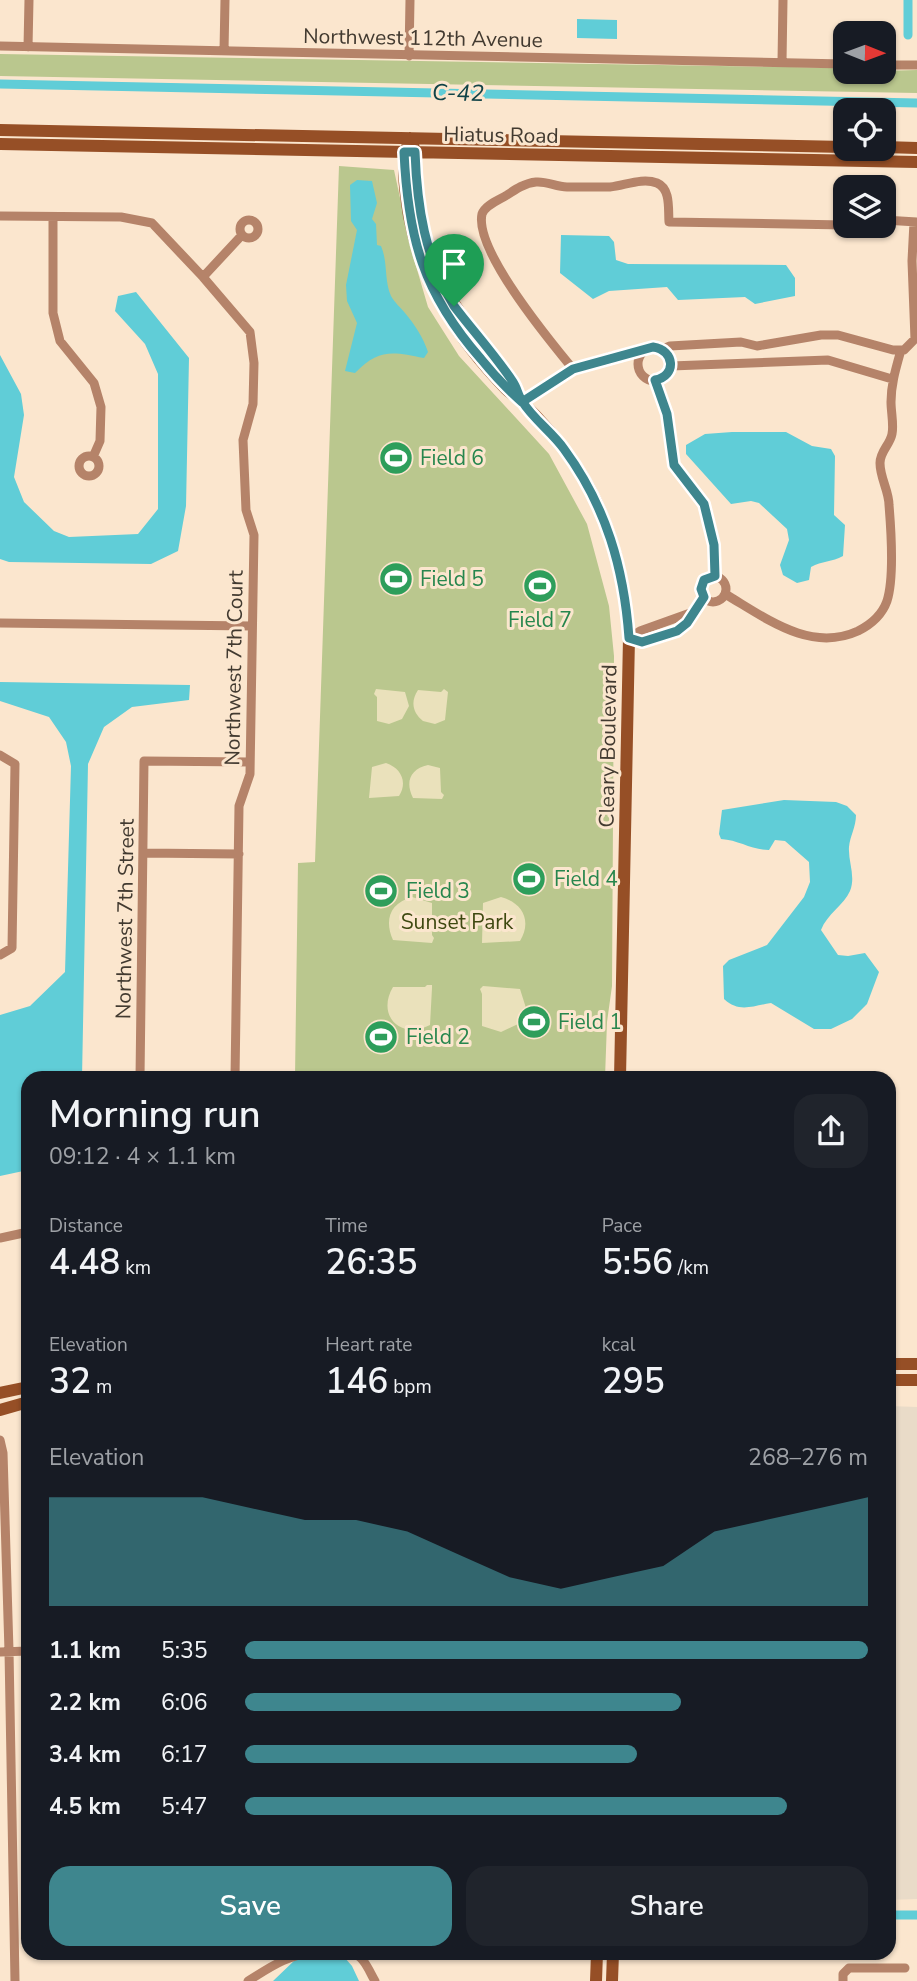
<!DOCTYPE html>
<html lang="en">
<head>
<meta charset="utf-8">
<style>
  :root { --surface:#171b24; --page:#20242c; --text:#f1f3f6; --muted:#9ea1a6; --accent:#3e868e }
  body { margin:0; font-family:"Nunito Sans",sans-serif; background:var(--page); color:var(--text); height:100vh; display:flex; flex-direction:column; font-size:26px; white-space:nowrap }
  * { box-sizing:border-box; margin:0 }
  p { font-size:23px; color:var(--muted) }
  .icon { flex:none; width:38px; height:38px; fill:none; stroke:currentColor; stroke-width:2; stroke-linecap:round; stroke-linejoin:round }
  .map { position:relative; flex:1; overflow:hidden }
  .sheet { position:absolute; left:21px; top:1071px; width:875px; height:889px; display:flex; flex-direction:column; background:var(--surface); border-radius:21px; box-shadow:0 2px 5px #0004 }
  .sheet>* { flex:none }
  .needle { width:46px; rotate:91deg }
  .fabs { position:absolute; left:833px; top:21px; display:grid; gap:14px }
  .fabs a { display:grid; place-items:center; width:63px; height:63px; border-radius:14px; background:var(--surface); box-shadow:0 2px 5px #0004; font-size:35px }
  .pin { position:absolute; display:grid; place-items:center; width:60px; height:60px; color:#fff; margin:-72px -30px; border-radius:50% 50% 50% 0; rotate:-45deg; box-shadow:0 0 7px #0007 }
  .pin .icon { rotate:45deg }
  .round { display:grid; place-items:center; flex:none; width:74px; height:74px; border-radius:21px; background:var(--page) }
  .head { display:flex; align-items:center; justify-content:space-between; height:119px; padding:0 28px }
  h1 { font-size:38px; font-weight:600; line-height:52px }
  .figures { display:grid; grid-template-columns:repeat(3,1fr); gap:10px; height:119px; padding:7px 28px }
  .figures div { display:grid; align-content:center }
  .figures b { font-size:35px; font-weight:600 }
  .figures small { font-size:19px; font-weight:400 }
  .figures p { font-size:19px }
  .chart { height:196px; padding:14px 28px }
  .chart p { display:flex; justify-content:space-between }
  .chart svg { width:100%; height:126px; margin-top:7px; fill:var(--accent); opacity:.7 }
  .cta { display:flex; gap:14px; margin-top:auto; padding:14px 28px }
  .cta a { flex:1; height:80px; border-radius:21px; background:var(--accent); color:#fff; font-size:28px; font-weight:600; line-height:80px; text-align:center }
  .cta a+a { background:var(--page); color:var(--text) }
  ul { padding:0 28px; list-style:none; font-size:23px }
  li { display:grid; grid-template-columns:112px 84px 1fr; align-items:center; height:52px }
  li i { height:18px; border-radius:9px; background:var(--accent) }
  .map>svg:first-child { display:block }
</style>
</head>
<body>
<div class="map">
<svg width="917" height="1981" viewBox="0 0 917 1981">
  <rect width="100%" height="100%" fill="#fbe6ce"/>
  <!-- commercial -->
  <path fill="#e9dbc8" d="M889,1406L917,1407V1899L889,1900Z"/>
  <!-- green -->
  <path fill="#bac78e" d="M0,54L845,68V72L917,70V93L0,76Z
    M339,166L394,170L411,249L428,307L459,356L549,454L587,524L609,606L614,656L612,986L607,1022L605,1078H295L298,863L315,862Z"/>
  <!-- sand -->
  <path fill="#eae1bb" d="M376,689L405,692L409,706L402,719L389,724L377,721V697L374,694Z
    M444,689L448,692L445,720L435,724L423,721C413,713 410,702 418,690L441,692Z
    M386,763C401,768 408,782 399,796L369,798L372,767Z
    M428,765L440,768L441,792L444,795L442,799L413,798C405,782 410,769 428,765Z
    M412,897L432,903V935L434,938L432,943L393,940C384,920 390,903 412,897Z
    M501,897C523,903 532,921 520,941L482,943L483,903Z
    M427,985H432V988L430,1025C401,1040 376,1016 393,987H425Z
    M483,986L520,989L526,1008L518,1024L501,1032L482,1026V994L480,989Z"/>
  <!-- water -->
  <path fill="#60cdd7" d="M577,19L617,20V39L577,38Z
    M357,180L372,181L377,203L372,219L376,224L377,245L381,246C388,262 384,280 391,296C395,303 400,307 405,313C415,325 423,337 428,352L424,358C393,352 379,348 355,373L345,371L357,323L347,301L346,285L357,230L351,221L350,185Z
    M561,235L609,236L614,242L616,260L628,264L786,265L795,278V296L755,304L745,297L678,300L667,287L609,291L593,299L560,273Z
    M136,292L189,358L186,506L178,551L151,564L9,562L0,559V355L21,394L24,415L14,477L24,502L54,531L69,537L138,534L158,509V374L145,344L115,311L118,296Z
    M732,432H786L812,446L831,449L835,456L834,515L845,525L843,556C832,562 822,561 811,567L809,580L797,583L783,575L780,565L789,540L787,529L759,503L751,501L731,504L686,454V445L705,434Z
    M0,682L190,685L189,700L132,707L104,727L88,764L82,1078H28V1170L0,1176V1015L30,1006L65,972L71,766L66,742L49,717L0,701Z
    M784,800L836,802L847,806L856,815C856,827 850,836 849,847C848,862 856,876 850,891C844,905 827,914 821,930L838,955L848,956L865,953L879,972L867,1004L852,1019L831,1029H814L771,1003C752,1006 739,1013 724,999L723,966L729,960L767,945L804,897L810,882L809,862L785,841L775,840L769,850C751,850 739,840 721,839L719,834L722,810Z
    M345,1958L352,1966L359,1981H273L296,1959Z"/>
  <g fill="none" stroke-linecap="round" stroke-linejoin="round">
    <!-- canal -->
    <path stroke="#60cdd7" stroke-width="9" d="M908,35V0
      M0,84L917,103
      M889,1915H917"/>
    <!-- street -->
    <path stroke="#b58369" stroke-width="9" d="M0,46L845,64
      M28,47L29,0
      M224,51L225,0
      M409,56L410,0
      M782,62L783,0
      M884,65H917
      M0,216L121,217L152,223L203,277L250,332L254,363L253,404L243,440L246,510L254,535L250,774L239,806L235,1078
      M53,217V313L60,341L94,383L101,407L100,441L93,457
      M884,220L917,222
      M240 229a9 9 0 1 1 18 0a9 9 0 1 1-18 0Z
      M203,277L242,235
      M638 364a17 17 0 1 1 34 0a17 17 0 1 1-34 0Z
      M663,349L670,346L741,342L757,346L821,335H838L893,350H904L915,339L912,261L914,222
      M671,366L828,360L892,379
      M573,369C550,341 474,250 482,214C485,205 499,200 507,195C516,189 525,183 536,182C547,181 556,187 567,187C581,187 596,187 610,187C624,186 642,177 657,183C671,189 668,209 669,222L845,225
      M655,380L667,414L674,465L704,504L714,545L715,576
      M522,402C561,376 596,354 644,351
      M79 466a10 10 0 1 1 20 0a10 10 0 1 1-20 0Z
      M700 589a13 13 0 1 1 26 0a13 13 0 1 1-26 0Z
      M725,594C766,618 810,653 858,631C870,625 882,615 887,601C894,579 891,529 889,505C889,491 880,478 880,463C880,451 890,445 892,434C894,425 891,412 891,402C891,384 896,368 901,350
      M0,623L252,626
      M629,638L642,642L676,631L687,623L704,597
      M629,638L640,631L693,612
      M0,755L15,764L12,948L0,955
      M143,853L239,854
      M140,1078L144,761L250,762
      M0,1238L28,1232
      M0,1440L3,1453L9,1651L15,1981
      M0,1652L28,1651
      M352,1953C364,1956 369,1971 375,1981
      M248,1981C269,1968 288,1954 314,1953
      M843,1981V1974L849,1968H905"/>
    <!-- secondary -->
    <path stroke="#964f26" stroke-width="12" d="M0,130L845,147
      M410,138C400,162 405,191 409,216C422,285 458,339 506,389C511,394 517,397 522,402C541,420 559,441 574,463C610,516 625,575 629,638L620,1078
      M0,144L917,162
      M413,145L415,152C417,228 429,272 474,333C490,355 509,374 521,399
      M884,147L917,148
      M889,1364H917
      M889,1380H917
      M0,1393L28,1387
      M0,1410L28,1402
      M596,1981L597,1953
      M612,1981L613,1953"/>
  </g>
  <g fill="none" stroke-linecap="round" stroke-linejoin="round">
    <!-- route casing -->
    <g stroke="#fff" stroke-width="14">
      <path id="route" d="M454,306C473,331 495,355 513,382C517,388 518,395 522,401C533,419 552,432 564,449C606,506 624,568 629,638L642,642L677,631L687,623L704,597L701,589L704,580L715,576L714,545L704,504L674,465L667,414L655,380C677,376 675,350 653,347L573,369L522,402C507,389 494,375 481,359C423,293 408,238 404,152H415C417,207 425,258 454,306"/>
    </g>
    <!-- route -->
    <use href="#route" stroke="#3e868e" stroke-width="9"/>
  </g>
  <!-- icons -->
  <defs>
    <g id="stadium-disc" transform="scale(1.75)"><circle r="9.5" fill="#2e9e5b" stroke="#fbe6ce"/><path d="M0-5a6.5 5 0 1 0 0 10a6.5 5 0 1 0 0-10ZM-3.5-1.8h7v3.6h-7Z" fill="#fff"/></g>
  </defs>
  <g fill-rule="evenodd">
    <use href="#stadium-disc" x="396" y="458"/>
    <use href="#stadium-disc" x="396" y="579"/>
    <use href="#stadium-disc" x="540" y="586"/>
    <use href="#stadium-disc" x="529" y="879"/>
    <use href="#stadium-disc" x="381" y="891"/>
    <use href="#stadium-disc" x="534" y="1022"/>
    <use href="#stadium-disc" x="381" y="1037"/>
  </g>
  <g text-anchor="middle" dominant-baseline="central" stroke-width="6" stroke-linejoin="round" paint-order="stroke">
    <!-- street labels -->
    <g font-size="21" fill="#423a30" stroke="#fbe6ce">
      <text transform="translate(423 38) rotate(1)">Northwest 112th Avenue</text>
      <text transform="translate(501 135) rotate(1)">Hiatus Road</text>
      <text transform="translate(234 668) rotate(-89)">Northwest 7th Court</text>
      <text transform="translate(608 746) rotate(-89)">Cleary Boulevard</text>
      <text transform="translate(125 919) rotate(-89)">Northwest 7th Street</text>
    </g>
    <!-- leisure labels -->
    <g font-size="21" fill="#27864d" stroke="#fbe6ce" text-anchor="start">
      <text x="420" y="458">Field 6</text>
      <text x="420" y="579">Field 5</text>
      <text x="540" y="620" text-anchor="middle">Field 7</text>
      <text x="554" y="879">Field 4</text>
      <text x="406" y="891">Field 3</text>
      <text x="558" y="1022">Field 1</text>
      <text x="406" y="1037">Field 2</text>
    </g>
    <!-- park labels -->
    <g font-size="21" fill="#3e4810" stroke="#fbe6ce">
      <text x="457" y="922">Sunset Park</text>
    </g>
    <!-- water labels -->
    <g font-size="23" font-style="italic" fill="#114347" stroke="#fbe6ce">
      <text transform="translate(458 93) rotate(1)">C-42</text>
    </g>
  </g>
</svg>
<div class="fabs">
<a><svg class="needle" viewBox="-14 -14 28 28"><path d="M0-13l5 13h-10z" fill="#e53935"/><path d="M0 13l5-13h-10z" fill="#9ea1a6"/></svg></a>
<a><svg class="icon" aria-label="locate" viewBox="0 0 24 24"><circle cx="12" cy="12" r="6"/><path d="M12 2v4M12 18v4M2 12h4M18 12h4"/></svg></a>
<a><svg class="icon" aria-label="layers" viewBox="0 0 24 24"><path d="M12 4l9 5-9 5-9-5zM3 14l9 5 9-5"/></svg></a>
</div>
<div class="pin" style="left:454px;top:306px;background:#1e9e55"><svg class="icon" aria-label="arrive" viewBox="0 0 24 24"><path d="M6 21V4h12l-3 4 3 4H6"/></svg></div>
<section class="sheet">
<div class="head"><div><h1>Morning run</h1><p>09:12 · 4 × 1.1 km</p></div><a class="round"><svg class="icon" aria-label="share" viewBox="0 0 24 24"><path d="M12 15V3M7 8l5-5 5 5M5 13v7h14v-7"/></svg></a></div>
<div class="figures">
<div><p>Distance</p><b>4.48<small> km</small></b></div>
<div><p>Time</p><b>26:35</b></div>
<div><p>Pace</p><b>5:56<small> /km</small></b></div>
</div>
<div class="figures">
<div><p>Elevation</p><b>32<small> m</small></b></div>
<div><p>Heart rate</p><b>146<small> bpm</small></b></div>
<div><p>kcal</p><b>295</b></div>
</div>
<div class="chart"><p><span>Elevation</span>268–276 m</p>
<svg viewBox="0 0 160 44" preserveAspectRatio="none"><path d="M0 44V6L10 6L20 6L30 6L40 10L50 14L60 14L70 18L80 26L90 34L100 38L110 34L120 30L130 18L140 14L150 10L160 6V44z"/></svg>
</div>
<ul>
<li><b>1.1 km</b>5:35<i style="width:100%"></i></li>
<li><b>2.2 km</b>6:06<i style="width:70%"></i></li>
<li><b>3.4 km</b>6:17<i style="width:63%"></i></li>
<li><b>4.5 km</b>5:47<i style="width:87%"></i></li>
</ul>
<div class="cta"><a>Save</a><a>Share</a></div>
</section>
</div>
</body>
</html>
